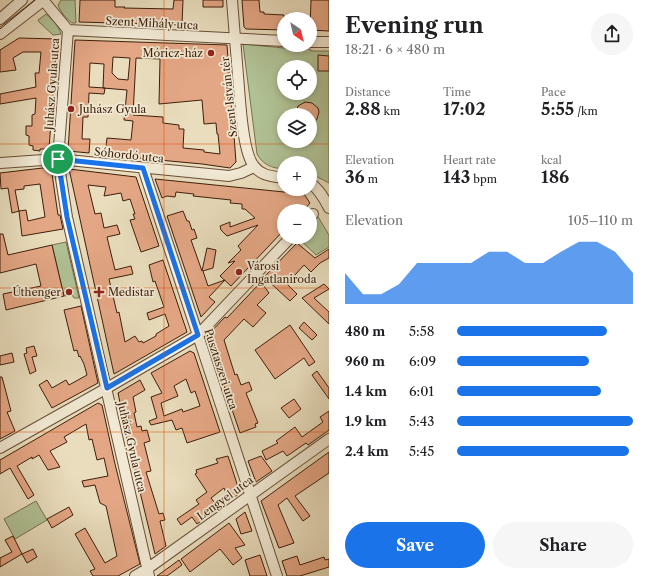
<!DOCTYPE html>
<html lang="en">
<head>
<meta charset="utf-8">
<style>
  :root { --surface:#fff; --page:#f6f6f6; --text:#202124; --muted:#757577; --accent:#1a73e8 }
  body { margin:0; font-family:"Libre Caslon Text",serif; background:var(--page); color:var(--text); height:100vh; display:flex; flex-direction:column; font-size:15px; white-space:nowrap }
  * { box-sizing:border-box; margin:0 }
  p { font-size:13px; color:var(--muted) }
  .icon { flex:none; width:22px; height:22px; fill:none; stroke:currentColor; stroke-width:2; stroke-linecap:round; stroke-linejoin:round }
  .map { position:relative; flex:1; overflow:hidden }
  .drawer { display:flex; flex-direction:column; background:var(--surface); width:320px }
  .drawer>* { flex:none }
  .needle { width:26px; rotate:145deg }
  .tools { position:absolute; left:277px; top:12px; display:grid; gap:8px }
  .tools a { display:grid; place-items:center; width:40px; height:40px; border-radius:50%; background:var(--surface); box-shadow:0 2px 6px #0003; font-size:20px }
  .pin { position:absolute; display:grid; place-items:center; width:34px; height:34px; color:#fff; margin:-17px; border:2px solid #fff; border-radius:50%; box-shadow:0 1px 4px #0007 }
  .round { display:grid; place-items:center; flex:none; width:42px; height:42px; border-radius:21px; background:var(--page) }
  .summary { display:flex; align-items:center; justify-content:space-between; height:68px; padding:0 16px }
  h1 { font-size:22px; font-weight:800; line-height:30px }
  .figures { display:grid; grid-template-columns:repeat(3,1fr); gap:6px; height:68px; padding:4px 16px }
  .figures div { display:grid; align-content:center }
  .figures b { font-size:17px; font-weight:800 }
  .figures small { font-size:11px; font-weight:400 }
  .figures p { font-size:11px }
  .chart { height:112px; padding:8px 16px }
  .chart p { display:flex; justify-content:space-between }
  .chart svg { width:100%; height:72px; margin-top:4px; fill:var(--accent); opacity:.7 }
  .cta { display:flex; gap:8px; margin-top:auto; padding:8px 16px }
  .cta a { flex:1; height:46px; border-radius:24px; background:var(--accent); color:#fff; font-size:16px; font-weight:800; line-height:46px; text-align:center }
  .cta a+a { background:var(--page); color:var(--text) }
  ul { padding:0 16px; list-style:none; font-size:13px }
  li { display:grid; grid-template-columns:64px 48px 1fr; align-items:center; height:30px }
  li i { height:10px; border-radius:5px; background:var(--accent) }
  main { display:flex; flex:1; min-height:0 }
  .map>svg:first-child { display:block }
</style>
</head>
<body>
<main>
<div class="map">
<svg width="329" height="576" viewBox="0 0 329 576">
  <rect width="100%" height="100%" fill="#e9ddbd"/>
  <filter id="stains"><feTurbulence type="fractalNoise" baseFrequency=".005" numOctaves="4"/><feColorMatrix values="0 0 0 0 .2 0 0 0 0 .09 0 0 0 0 .02 0 0 0 .5 -.17"/></filter>
  <radialGradient id="worn" r=".72"><stop offset=".6" stop-color="#630" stop-opacity="0"/><stop offset="1" stop-color="#630" stop-opacity=".3"/></radialGradient>
  <!-- green -->
  <path fill="#b0c295" stroke="#777050" fill-rule="evenodd" d="M61,0H75L76,23H72C66,18 61,13 58,5Z
    M46,14C53,20 58,25 61,34L53,35L39,22L38,20Z
    M243,44L294,49H310L311,51H329V183L310,173V163H284V169C272,168 263,165 257,154ZM284,67H310V93H284ZM284,115H310V141H284Z
    M317,215L329,235V247L316,255L297,237H310V222Z
    M66,242L79,298H74L72,295L64,296L52,245Z
    M36,501L47,520L15,539L4,519Z"/>
  <!-- building -->
  <path fill="#e4a785" stroke="#3e1f0b" fill-rule="evenodd" d="M80,0H115V7H125L124,8L173,9L174,0H183L182,25L79,22Z
    M203,0H223V7H203Z
    M242,0H259L260,12H264V14L284,15V30L246,29L244,27Z
    M311,0H329V31L310,30Z
    M19,38L57,39L49,149H40V151L33,150V146L29,145V136L26,135V126H32V115L35,114L36,98L0,104V94L36,87L35,73H39L41,52H23L13,58L16,70L0,72V50Z
    M75,40L227,45L236,162L230,168L202,164L105,155L107,138L131,140L133,121L124,120L127,90L103,88L104,64L90,63L89,87L105,88L104,94L89,93L88,117H83L82,139H90L89,153L68,151ZM113,57L130,58L128,80L118,79L112,73ZM136,58L160,59L159,104L202,100L204,124L216,123L217,134H218L220,154L204,152V150L183,148L184,129H179V125L163,123V117L133,115Z
    M318,55L329,56V71H318Z
    M305,102L312,103L318,108L319,112L317,119L310,127V115H295L298,106Z
    M51,167L58,215H60L63,229L22,236L19,211L12,213L8,188L1,189L0,173ZM40,184L45,217L28,221L26,210L19,211L15,190L24,189V186Z
    M69,169L136,177L159,246L141,252L130,220L135,219L133,214H135L130,199L123,201L121,193L104,196L106,187L88,185L95,214L101,213L104,228L117,225L120,234L107,237L115,270L131,266L133,274L109,279L117,313L119,312L125,342L135,336L139,342L142,341L143,343L156,336V334L169,326L165,314L149,320L147,313L164,307L155,281L153,282L149,265L163,260L187,332L114,374Z
    M155,179L304,194L310,203L303,211H284V230L231,286L220,276L235,261L228,263L241,250L238,246L258,225L227,236L221,230L220,226L230,222V227L255,218L245,209H242V204L230,203L231,200L193,196L194,194L176,192L175,197L167,196L162,198Z
    M183,211L187,221H189L192,230L194,229L197,238L191,240L202,271L207,248L216,250L213,268L203,271L208,286L225,280L209,297L215,302L201,317L167,216Z
    M0,234H3L8,255L52,245L64,296L6,310L3,294L41,286L36,264L0,273Z
    M297,243L315,258L329,249V258L320,263L311,272L304,265L287,284L297,294L290,301L264,277Z
    M261,282L269,293L257,305L266,313L253,327L244,319L224,340L235,375L237,374L241,385L249,382L252,390L246,393L258,423L255,424L256,427L240,433L207,336L225,317L227,318Z
    M324,284L329,289L314,298L329,312V324L302,298Z
    M81,306L98,383L52,408L39,385L47,380L52,388L66,380L69,385L87,375L84,364L80,356L79,357L77,350L74,351L64,310Z
    M304,322L317,335L312,340L299,328Z
    M290,325L315,362L309,366L304,358L275,379L255,350Z
    M34,346L37,356L32,357L36,371L30,374L24,354L27,353L26,348Z
    M190,351L194,353L220,432L187,443L182,428L176,430L172,420L151,425L149,421L157,418L151,397L162,393L151,373ZM186,379L191,393L195,391L200,406L183,412L182,409L164,416L161,403L178,396L174,386Z
    M12,353L14,362L0,365V356Z
    M317,371L329,388V399L312,375Z
    M0,377H2L11,411L7,412L15,431L0,439Z
    M140,380L145,390L133,397L136,412L134,413L137,427L141,426L142,431L147,430L150,441L144,443L151,471L146,472L159,514L163,513L165,520L160,521L166,546L155,554L125,430L131,429L128,415L123,417L118,393Z
    M294,399L301,409L289,418L281,408Z
    M98,403L102,405L115,464L140,564L118,576H93L90,571L95,569L75,534L85,528L105,563L117,556L106,506L100,503L95,485L84,487L82,481L108,476L104,458L97,460L92,439L89,440L86,424L64,437L67,442L50,451L60,467L48,470L39,455L32,459V457L17,466L34,495L28,499L10,468L0,474V460Z
    M329,411V430L308,445L306,443L287,456L283,451L266,460L262,451L278,443L276,441L295,427L302,437L323,422L320,417Z
    M329,452V473L295,496L310,516L303,521L287,498L278,505L294,543L279,548L261,501Z
    M228,456L240,493L229,501L224,488L211,498L219,508L197,524L192,517L181,525L177,519L199,504L196,500L207,492L195,474L197,473L196,470L218,463L216,459Z
    M261,456L272,471L256,482L248,461Z
    M69,507L73,515L52,528L47,519Z
    M245,512L252,531L241,534L236,519Z
    M229,523L245,545L235,548L242,558L233,565L220,549L190,572L181,559Z
    M13,536L22,554L0,567V558L12,552L5,540Z
    M33,549L37,557L27,563L22,554Z
    M260,555L267,576H250L245,560Z
    M297,556L300,565L324,557L325,560L329,559V567L300,576H287L282,561Z
    M179,560L182,565L167,576H157Z"/>
  <g fill="none" stroke-linecap="round" stroke-linejoin="round">
    <!-- minor casing -->
    <g stroke="#694e38" stroke-width="12">
      <path id="minor" d="M43,0L68,30L58,159L67,217L149,576
        M232,0C234,25 236,51 238,76C240,96 242,152 254,166C261,176 272,176 284,178
        M0,19L22,0
        M68,30L284,41
        M0,34L44,0
        M310,42H329
        M0,163L58,159L229,176L241,173L254,167
        M143,168L277,576
        M310,183C319,189 324,198 329,208
        M310,217L313,214
        M0,448L107,388L198,335L291,237
        M135,576L147,569L329,439"/>
    </g>
    <!-- minor -->
    <use href="#minor" stroke="#f1e9d4" stroke-width="10"/>
    <!-- tram -->
    <path stroke="#3e1f0b" stroke-width="1" d="M0,29L35,0"/>
  </g>
  <g fill="none" stroke-linecap="round" stroke-linejoin="round">
    <!-- route casing -->
    <g stroke="#fff" stroke-width="8">
      <path id="route" d="M58,159L143,168L198,335L107,388L67,217Z"/>
    </g>
    <!-- route -->
    <use href="#route" stroke="#1a73e8" stroke-width="5"/>
  </g>
  <!-- grid -->
  <path fill="none" stroke="#d7530c" stroke-width="1" stroke-opacity="0.55" d="M164,0V576M0,144H329M0,288H329M0,432H329"/>
  <!-- markers -->
  <g fill="#8f2418" stroke="#f1e9d4" stroke-width="1.5">
    <circle cx="211" cy="53" r="4"/>
    <circle cx="71" cy="109" r="4"/>
    <circle cx="239" cy="272" r="4"/>
    <circle cx="69" cy="292" r="4"/>
    <path d="M97 286h4v4h4v4h-4v4h-4v-4h-4v-4h4z"/>
  </g>
  <g text-anchor="middle" dominant-baseline="central" stroke-width="3.5" stroke-linejoin="round" paint-order="stroke">
    <!-- street labels -->
    <g font-size="11" fill="#3e1f0b" stroke="#f1e9d4">
      <text transform="translate(152 23) rotate(3)">Szent Mihály utca</text>
      <text transform="translate(52 84) rotate(-86)">Juhász Gyula utca</text>
      <text transform="translate(229 97) rotate(-96)">Szent István tér</text>
      <text transform="translate(129 155) rotate(6)">Sóhordó utca</text>
      <text transform="translate(221 369) rotate(72)">Pusztaszeri utca</text>
      <text transform="translate(132 447) rotate(77)">Juhász Gyula utca</text>
      <text transform="translate(225 498) rotate(-36)">Lengyel utca</text>
    </g>
    <!-- poi labels -->
    <g font-size="11" fill="#3e1f0b" stroke="#f1e9d4" text-anchor="start">
      <text x="203" y="53" text-anchor="end">Móricz-ház</text>
      <text x="79" y="109">Juhász Gyula</text>
      <text x="247" y="266">Városi<tspan x="247" dy="13">Ingatlaniroda</tspan></text>
      <text x="61" y="292" text-anchor="end">Úthenger</text>
      <text x="108" y="292">Medistar</text>
    </g>
  </g>
  <rect width="100%" height="100%" filter="url(#stains)"/>
  <rect width="100%" height="100%" fill="url(#worn)"/>
</svg>
<div class="tools">
<a><svg class="needle" viewBox="-14 -14 28 28"><path d="M0-13l5 13h-10z" fill="#e53935"/><path d="M0 13l5-13h-10z" fill="#757577"/></svg></a>
<a><svg class="icon" aria-label="locate" viewBox="0 0 24 24"><circle cx="12" cy="12" r="6"/><path d="M12 2v4M12 18v4M2 12h4M18 12h4"/></svg></a>
<a><svg class="icon" aria-label="layers" viewBox="0 0 24 24"><path d="M12 4l9 5-9 5-9-5zM3 14l9 5 9-5"/></svg></a>
<a>+</a>
<a>−</a>
</div>
<div class="pin" style="left:58px;top:159px;background:#1e9e55"><svg class="icon" aria-label="arrive" viewBox="0 0 24 24"><path d="M6 21V4h12l-3 4 3 4H6"/></svg></div>
</div>
<section class="drawer">
<div class="summary"><div><h1>Evening run</h1><p>18:21 · 6 × 480 m</p></div><a class="round"><svg class="icon" aria-label="share" viewBox="0 0 24 24"><path d="M12 15V3M7 8l5-5 5 5M5 13v7h14v-7"/></svg></a></div>
<div class="figures">
<div><p>Distance</p><b>2.88<small> km</small></b></div>
<div><p>Time</p><b>17:02</b></div>
<div><p>Pace</p><b>5:55<small> /km</small></b></div>
</div>
<div class="figures">
<div><p>Elevation</p><b>36<small> m</small></b></div>
<div><p>Heart rate</p><b>143<small> bpm</small></b></div>
<div><p>kcal</p><b>186</b></div>
</div>
<div class="chart"><p><span>Elevation</span>105–110 m</p>
<svg viewBox="0 0 160 44" preserveAspectRatio="none"><path d="M0 44V25L10 38L20 38L30 32L40 19L50 19L60 19L70 19L80 12L90 12L100 19L110 19L120 12L130 6L140 6L150 12L160 25V44z"/></svg>
</div>
<ul>
<li><b>480 m</b>5:58<i style="width:85%"></i></li>
<li><b>960 m</b>6:09<i style="width:75%"></i></li>
<li><b>1.4 km</b>6:01<i style="width:82%"></i></li>
<li><b>1.9 km</b>5:43<i style="width:100%"></i></li>
<li><b>2.4 km</b>5:45<i style="width:98%"></i></li>
</ul>
<div class="cta"><a>Save</a><a>Share</a></div>
</section>
</main>
</body>
</html>
